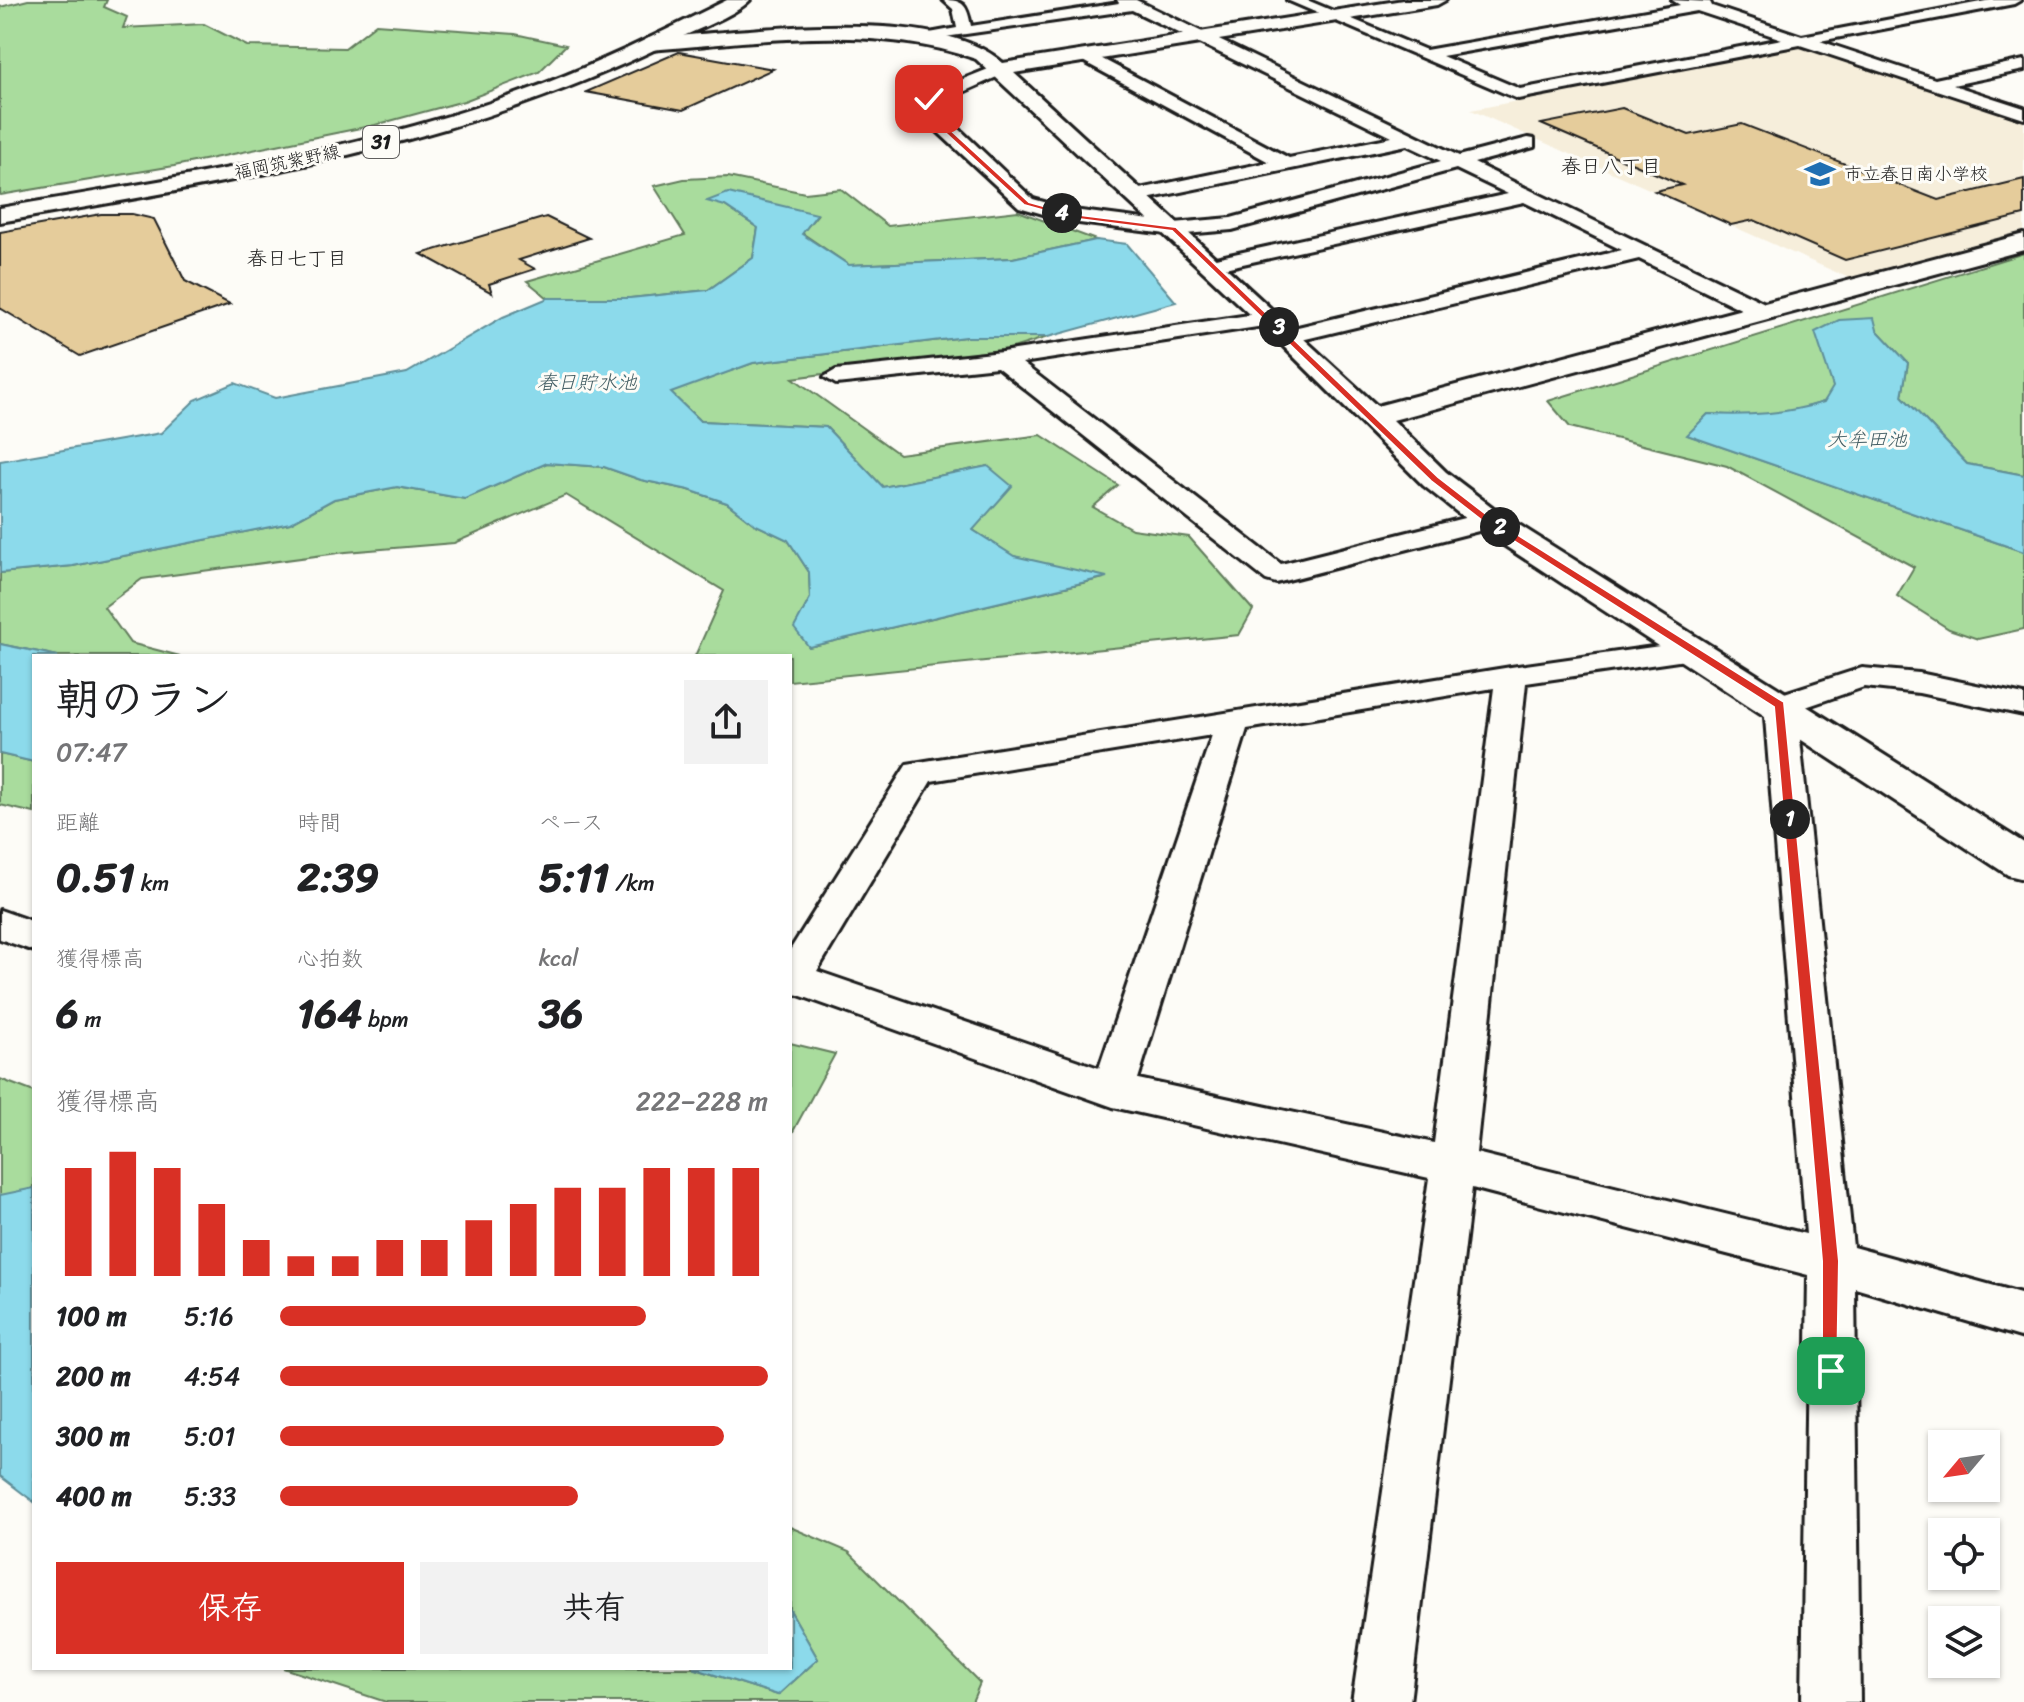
<!DOCTYPE html>
<html lang="ja">
<head>
<meta charset="utf-8">
<style>
  :root { --surface:#fff; --page:#f2f2f2; --text:#202124; --muted:#757577; --accent:#d93025 }
  body { margin:0; font-family:Sriracha,"Klee One",sans-serif; background:var(--page); color:var(--text); height:100vh; display:flex; flex-direction:column; font-size:30px; white-space:nowrap }
  * { box-sizing:border-box; margin:0 }
  p { font-size:26px; color:var(--muted) }
  .icon { flex:none; width:44px; height:44px; fill:none; stroke:currentColor; stroke-width:2; stroke-linecap:round; stroke-linejoin:round }
  .map { position:relative; flex:1; overflow:hidden }
  .details { position:absolute; left:32px; top:654px; width:760px; height:1016px; display:flex; flex-direction:column; background:var(--surface); border-radius:0px; box-shadow:0 2px 6px #0004 }
  .details>* { flex:none }
  .needle { width:52px; rotate:241deg }
  .fabs { position:absolute; left:1928px; top:1430px; display:grid; gap:16px }
  .fabs a { display:grid; place-items:center; width:72px; height:72px; border-radius:0px; background:var(--surface); box-shadow:0 2px 6px #0004; font-size:40px }
  .pin { position:absolute; display:grid; place-items:center; width:68px; height:68px; color:#fff; margin:-34px; border-radius:16px; box-shadow:0 4px 12px #0006 }
  .km { position:absolute; width:40px; height:40px; margin:-20px; border-radius:50%; background:#222; color:#fff; font-size:22px; line-height:40px; text-align:center }
  .round { display:grid; place-items:center; flex:none; width:84px; height:84px; border-radius:0px; background:var(--page) }
  .head { display:flex; align-items:center; justify-content:space-between; height:136px; padding:0 24px }
  h1 { font-size:44px; font-weight:700; line-height:60px }
  .figures { display:grid; grid-template-columns:repeat(3,1fr); gap:12px; height:136px; padding:8px 24px }
  .figures div { display:grid; align-content:center }
  .figures b { font-size:40px; font-weight:700 }
  .figures small { font-size:22px; font-weight:400 }
  .figures p { font-size:22px }
  .chart { height:224px; padding:16px 24px }
  .chart p { display:flex; justify-content:space-between }
  .chart svg { width:100%; height:144px; margin-top:8px; stroke:var(--accent); stroke-width:6 }
  .primary-button { display:flex; gap:16px; margin-top:auto; padding:16px 24px }
  .primary-button a { flex:1; height:92px; border-radius:0px; background:var(--accent); color:#fff; font-size:32px; font-weight:700; line-height:92px; text-align:center }
  .primary-button a+a { background:var(--page); color:var(--text) }
  ul { padding:0 24px; list-style:none; font-size:26px }
  li { display:grid; grid-template-columns:128px 96px 1fr; align-items:center; height:60px }
  li i { height:20px; border-radius:10px; background:var(--accent) }
  .map>svg:first-child { display:block }
</style>
</head>
<body>
<div class="map">
<svg width="2024" height="1702" viewBox="0 0 2024 1702">
  <rect width="100%" height="100%" fill="#fdfcf7"/>
  <filter id="ink" filterUnits="userSpaceOnUse"><feTurbulence type="fractalNoise" baseFrequency=".0125" numOctaves="2"/><feDisplacementMap in="SourceGraphic" scale="16" xChannelSelector="R" yChannelSelector="G"/><feConvolveMatrix kernelMatrix="1 2 1 2 8 2 1 2 1" color-interpolation-filters="sRGB"/></filter>
  <g filter="url(#ink)">
    <!-- built -->
    <path fill="#f6eedb" d="M1798,46L1813,48L2024,117V231L1849,278L1471,110Z"/>
    <!-- green -->
    <path fill="#a9dc9d" stroke="#627c5c" stroke-width="2" d="M28,0H107L104,7L127,17L123,28L204,24L247,46L345,48L376,24L515,34L566,45L539,72L464,101L375,125L174,166L0,195V7Z
      M728,177L805,193L841,189L888,226L1018,211L1096,240L1013,258L849,265L802,233L817,215L725,206L758,228L753,258L708,290L630,298H548L527,281L685,235L654,186L684,179Z
      M2024,253V475L1967,464L1902,396L1908,363L1877,330L1824,402L1791,412L1745,416L1708,414L1688,435L2024,552V629L1978,639L1949,629L1897,596L1914,567L1727,466L1570,427L1548,401Z
      M965,337H1048L1006,350L793,378L899,454L1041,435L1118,485L1093,507L1132,529L1189,537L1253,610L1239,635L790,681V656H695L724,591L566,495L454,543L346,552L142,579L104,607L130,643L180,656H58L0,644V573L73,566L290,523L334,499L397,487L465,499L547,463L604,467L641,480L689,490L727,503L754,524L788,540L809,572L810,598L795,628L809,647L1104,578L1013,556L973,530L988,466L883,487L826,427L700,421L670,392L753,363Z
      M0,754L34,762V813L0,805Z
      M790,1043L835,1054L790,1137Z
      M0,1079L34,1092V1188L4,1197L0,1195Z
      M790,1527L849,1552L980,1683L972,1702H386L283,1668H693L778,1695L818,1659L790,1610Z"/>
    <!-- water -->
    <path fill="#8cdaeb" stroke="#5f8e98" stroke-width="2" d="M728,193L817,214L802,234L849,265L1013,258L1096,240L1127,244L1176,302L1048,337H965L753,363L671,393L700,421L826,427L883,487L988,466L1012,486L973,530L1014,556L1107,577L809,647L794,628L810,598L809,572L788,540L754,524L727,503L689,490L641,480L604,467L547,463L465,499L397,487L334,499L290,523L73,566L0,573V461L161,433L195,400L235,383L275,398L407,373L503,317L548,298H630L708,290L753,258L758,228L725,206L707,201Z
      M1874,318L1877,330L1908,363L1902,396L1967,464L2024,475V552L1687,435L1708,414C1749,416 1785,414 1824,402L1833,387L1815,332L1839,320Z
      M0,644L58,656H34V762L0,754Z
      M34,1188V1502L0,1476V1195Z
      M790,1610L818,1659L778,1695L693,1668H790Z"/>
    <!-- building -->
    <path fill="#e5cc9b" stroke="#1c1c1c" stroke-width="2" d="M679,52L773,69L683,110L586,92Z
      M1622,108L1689,135L1742,124L1938,200L2024,179V215L1845,260L1754,220L1731,225L1655,191L1682,185L1541,124Z
      M101,214H132L154,219L185,281L230,304L80,356L0,308V232Z
      M546,217L589,238L519,260L535,269L489,284L492,293L421,254Z"/>
    <g fill="none" stroke-linecap="round" stroke-linejoin="round">
      <!-- street casing -->
      <g stroke="#1c1c1c" stroke-width="6">
        <path id="street" d="M943,0C964,0 967,5 971,26L1119,3L1117,0H1136L1459,156L1528,138L1534,139V147L1474,163L1773,307L1776,312L1773,317H1757L1639,259L1289,343L1281,341L1277,336L1281,331L1622,250L1524,202L1211,271L1200,265L1211,259L1508,194L1456,169L1232,230L1174,235L1071,222L1019,207L924,119L916,105L923,95L996,66H1008V72L934,105L1033,199L1073,210L1174,223L1231,218L1441,161L1407,145L1137,201L1130,199L1127,195L1130,191L1269,162L1079,59V53H1091L1289,158L1392,137L1132,10L924,40V34L957,28L953,9Z
          M1287,0H1307L1426,50L1680,5L1672,0L1710,2L1712,6L1802,36L1991,0H2021L2014,4L1820,41L1935,79L2024,60V70L1953,85L2024,108V119L1800,45L1518,99ZM1697,11L1782,39L1520,89L1442,56Z
          M1269,312L1280,319L1277,324L1022,363L1281,564L1488,512L1498,514L1502,520L1498,526L1276,583L1266,580L997,367L836,384L824,377L836,370L1002,352Z
          M1695,641L1706,643L1710,650L1706,657L1526,683L1476,1153L1806,1234L1764,705L1769,698L1862,668L1919,673L2024,695V715L1919,693L1864,687L1797,710L1853,1247L2024,1294V1338L1855,1288L1860,1702H1802L1808,1275L1472,1188L1410,1702H1352L1429,1178L1113,1107L790,992V950L907,764L1511,667ZM1494,688L1434,1143L1138,1079L1247,729ZM1212,735L1099,1068L817,971L931,781Z
          M0,910L34,922V951L0,939Z"/>
      </g>
      <!-- secondary casing -->
      <g stroke="#1c1c1c" stroke-width="6">
        <path id="secondary" d="M1403,0H1446L1437,5L1014,73L1377,406L2024,234V250L1393,420L1446,472L1500,513L2024,843V879L2008,875L1476,527L1424,486L1279,342L976,59C870,23 758,42 649,50L639,44L649,38C736,33 936,2 1003,63Z"/>
      </g>
      <!-- primary casing -->
      <g stroke="#1c1c1c" stroke-width="6">
        <path id="primary" d="M727,0H750C735,16 691,32 670,42C460,147 229,182 0,222V208C173,178 350,153 516,94C589,69 658,34 727,0Z"/>
      </g>
      <!-- street -->
      <use href="#street" fill="#fdfcf7" fill-rule="evenodd"/>
      <!-- secondary -->
      <use href="#secondary" fill="#fdfcf7" fill-rule="evenodd"/>
      <!-- primary -->
      <use href="#primary" fill="#fdfcf7" fill-rule="evenodd"/>
    </g>
  </g>
  <!-- route -->
  <path fill="#d93025" stroke="#fff" stroke-width="2" d="M927,98L932,99L929,105L933,114L1029,202L1072,214L1176,227L1438,477L1491,518L1784,702L1839,1261L1837,1377H1825L1822,1371V1261L1774,707L1484,522L1431,481L1172,231L1071,218L1024,205L928,117L922,105Z"/>
  <!-- icons -->
  <defs>
    <g id="school-bare" transform="scale(2.4)"><path d="M0-5L7-2L0 1L-7-2ZM-4 1L0 2.5L4 1V4Q0 6-4 4Z" fill="#1f6fb2" stroke="#fdfcf7" stroke-width="2.5" paint-order="stroke"/></g>
  </defs>
  <g fill-rule="evenodd">
    <use href="#school-bare" x="1820" y="174"/>
  </g>
  <g text-anchor="middle" dominant-baseline="central" stroke-width="6" stroke-linejoin="round" paint-order="stroke">
    <!-- far-street labels -->
    <g font-size="18" fill="#1c1c1c" stroke="#fdfcf7">
      <text transform="translate(287 162) rotate(-12)">福岡筑紫野線</text>
    </g>
    <!-- far-poi labels -->
    <g font-size="18" fill="#1c1c1c" stroke="#fdfcf7" text-anchor="start">
      <text x="1844" y="174">市立春日南小学校</text>
    </g>
    <!-- shield labels -->
    <rect fill="#fdfcf7" stroke="#605f5e" stroke-width="2" x="363" y="126" width="36" height="32" rx="6"/>
    <g font-size="20" font-weight="bold" fill="#1c1c1c">
      <text x="381" y="142">31</text>
    </g>
    <!-- far-neighbourhood labels -->
    <g font-size="20" fill="#1c1c1c" stroke="#fdfcf7">
      <text x="1611" y="166">春日八丁目</text>
      <text x="297" y="258">春日七丁目</text>
    </g>
    <!-- far-water labels -->
    <g font-size="20" font-style="italic" fill="#435e64" stroke="#fdfcf7">
      <text x="587" y="382">春日貯水池</text>
      <text x="1867" y="439">大牟田池</text>
    </g>
  </g>
</svg>
<div class="fabs">
<a><svg class="needle" viewBox="-14 -14 28 28"><path d="M0-13l5 13h-10z" fill="#e53935"/><path d="M0 13l5-13h-10z" fill="#757577"/></svg></a>
<a><svg class="icon" aria-label="locate" viewBox="0 0 24 24"><circle cx="12" cy="12" r="6"/><path d="M12 2v4M12 18v4M2 12h4M18 12h4"/></svg></a>
<a><svg class="icon" aria-label="layers" viewBox="0 0 24 24"><path d="M12 4l9 5-9 5-9-5zM3 14l9 5 9-5"/></svg></a>
</div>
<div class="pin" style="left:1831px;top:1371px;background:#1e9e55"><svg class="icon" aria-label="arrive" viewBox="0 0 24 24"><path d="M6 21V4h12l-3 4 3 4H6"/></svg></div>
<div class="pin" style="left:929px;top:99px;background:#d93025"><svg class="icon" aria-label="check" viewBox="0 0 24 24"><path d="M5 12l5 5 9-10"/></svg></div>
<b class="km" style="left:1790px;top:819px">1</b>
<b class="km" style="left:1500px;top:527px">2</b>
<b class="km" style="left:1279px;top:327px">3</b>
<b class="km" style="left:1062px;top:213px">4</b>
<section class="details">
<div class="head"><div><h1>朝のラン</h1><p>07:47</p></div><a class="round"><svg class="icon" aria-label="share" viewBox="0 0 24 24"><path d="M12 15V3M7 8l5-5 5 5M5 13v7h14v-7"/></svg></a></div>
<div class="figures">
<div><p>距離</p><b>0.51<small> km</small></b></div>
<div><p>時間</p><b>2:39</b></div>
<div><p>ペース</p><b>5:11<small> /km</small></b></div>
</div>
<div class="figures">
<div><p>獲得標高</p><b>6<small> m</small></b></div>
<div><p>心拍数</p><b>164<small> bpm</small></b></div>
<div><p>kcal</p><b>36</b></div>
</div>
<div class="chart"><p><span>獲得標高</span>222–228 m</p>
<svg viewBox="0 0 160 44" preserveAspectRatio="none"><path d="M5 44V11M15 44V6M25 44V11M35 44V22M45 44V33M55 44V38M65 44V38M75 44V33M85 44V33M95 44V27M105 44V22M115 44V17M125 44V17M135 44V11M145 44V11M155 44V11"/></svg>
</div>
<ul>
<li><b>100 m</b>5:16<i style="width:75%"></i></li>
<li><b>200 m</b>4:54<i style="width:100%"></i></li>
<li><b>300 m</b>5:01<i style="width:91%"></i></li>
<li><b>400 m</b>5:33<i style="width:61%"></i></li>
</ul>
<div class="primary-button"><a>保存</a><a>共有</a></div>
</section>
</div>
</body>
</html>
